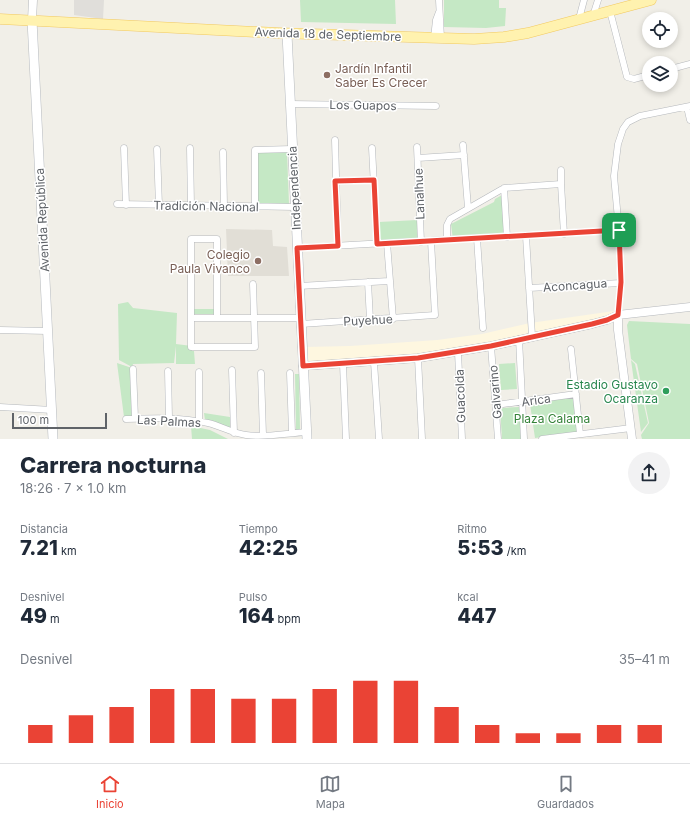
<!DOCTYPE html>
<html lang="es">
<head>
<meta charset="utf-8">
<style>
  :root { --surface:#fff; --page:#f2f2f3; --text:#1f2937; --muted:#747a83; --line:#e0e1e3; --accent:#ea4335 }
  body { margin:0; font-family:Inter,sans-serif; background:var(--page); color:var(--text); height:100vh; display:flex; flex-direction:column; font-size:15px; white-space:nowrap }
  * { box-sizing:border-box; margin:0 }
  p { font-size:13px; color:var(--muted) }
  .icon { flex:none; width:22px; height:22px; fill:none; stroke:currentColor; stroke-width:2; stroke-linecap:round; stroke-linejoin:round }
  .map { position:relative; height:439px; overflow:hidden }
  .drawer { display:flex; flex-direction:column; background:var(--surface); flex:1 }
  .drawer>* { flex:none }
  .tools { position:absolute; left:642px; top:12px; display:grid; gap:8px }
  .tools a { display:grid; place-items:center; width:36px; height:36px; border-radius:50%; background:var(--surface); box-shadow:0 2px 6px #0003; font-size:20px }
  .scale { position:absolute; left:12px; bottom:10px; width:95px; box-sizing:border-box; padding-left:4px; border:2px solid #5f6368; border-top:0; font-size:11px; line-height:14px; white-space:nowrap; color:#5f6368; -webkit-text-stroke:3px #fff; paint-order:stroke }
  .pin { position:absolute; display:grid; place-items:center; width:34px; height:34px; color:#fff; margin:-17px; border-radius:8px; box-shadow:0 2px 6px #0006 }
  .round { display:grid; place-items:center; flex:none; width:42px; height:42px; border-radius:21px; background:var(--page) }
  .head { display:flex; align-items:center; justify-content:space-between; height:68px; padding:0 20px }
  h1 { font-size:22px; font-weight:800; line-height:30px }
  .metrics { display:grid; grid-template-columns:repeat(3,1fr); gap:6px; height:68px; padding:4px 20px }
  .metrics div { display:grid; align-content:center }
  .metrics b { font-size:20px; font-weight:800 }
  .metrics small { font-size:11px; font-weight:400 }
  .metrics p { font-size:11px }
  .chart { height:112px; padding:8px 20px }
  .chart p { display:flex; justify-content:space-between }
  .chart svg { width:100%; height:72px; margin-top:4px; stroke:var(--accent); stroke-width:6 }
  .tab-bar { display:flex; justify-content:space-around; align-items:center; height:56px; border-top:1px solid var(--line); background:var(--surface); font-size:11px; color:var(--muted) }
  .tab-bar a { display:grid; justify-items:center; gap:2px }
  .tab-bar .current { color:var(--accent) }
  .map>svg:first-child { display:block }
</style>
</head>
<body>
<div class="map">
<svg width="690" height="439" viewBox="0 0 690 439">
  <rect width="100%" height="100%" fill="#f1efe8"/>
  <!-- commercial -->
  <path fill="#fef7e0" d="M614,311L611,315L531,335L418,355L306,365L305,347L350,346L437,340L482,334L530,323Z"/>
  <!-- industrial -->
  <path fill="#e0deda" d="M74,0H104L103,19L74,15Z"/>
  <!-- education -->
  <path fill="#e1ded6" d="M226,229L272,230L273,246L287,247L289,276H228Z"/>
  <!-- green -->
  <path fill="#c5e8c5" d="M300,0H395L396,24L301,22Z
    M444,0H499V8H506L505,26L486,28L444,27Z
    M287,152L289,204L257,205L256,153Z
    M502,195L504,237L453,240L451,224L494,202L495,199Z
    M417,220L418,241L380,242L379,222Z
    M128,302L133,308L177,313L176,344L192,346V351H194L195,364H176V346L174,363L133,364L132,367L119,360L118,304Z
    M193,309H215L214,314H194Z
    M629,321L690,324V439H642L641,435L649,423L637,364L631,359L627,325Z
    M631,360L635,364L648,423L641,432Z
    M117,363L132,368L134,416L128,418L124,417Z
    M515,363L517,389L501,390L499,364Z
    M295,374H299L300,430H296Z
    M573,396L578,432L535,438L530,404Z
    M519,407L521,439H502L500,408Z
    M204,413L230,417V428L205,420Z
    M191,426L210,430L228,439H192Z"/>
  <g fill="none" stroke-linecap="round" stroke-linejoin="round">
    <!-- minor casing -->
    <g stroke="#b5b8bc" stroke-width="7">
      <path id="minor" d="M439,0L441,38
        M610,11L627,77L634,79L649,75
        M593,16L598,0
        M579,19L584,0
        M434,38L436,20L439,12
        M671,69L690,64
        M290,104L436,106
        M687,107L690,120
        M335,140L338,246
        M463,145L468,208
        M417,147L421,242
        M124,148L126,205
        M190,148L191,206
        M372,148L377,244
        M157,149L159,206
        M223,152L224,206
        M418,158L464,155
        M561,170V184L564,234
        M335,181L374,180
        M504,188L507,237
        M117,204L295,207
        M255,207V150L292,149
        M526,236L532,336
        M477,238L483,328
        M447,240V225L450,219L504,188L561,184
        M387,243L393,319
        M297,248L619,230
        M368,282L370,320
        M299,286L389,281
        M529,288L621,283
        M618,315L621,283L619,230L614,176L618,144L623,129L628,122L640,116L690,106
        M191,318H301
        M217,318V239H191V347H255L253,284
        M301,324L435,315L431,241
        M0,330L48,331
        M519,339L524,439
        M491,346L498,439
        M571,349L580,434
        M458,352L462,439
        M418,358L422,439
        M374,362L379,439
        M343,364L346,439
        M133,369L135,418
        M232,370L234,433
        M168,371L169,418
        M261,373L263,435
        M290,373L292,433
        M496,405L576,394
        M0,407L52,410
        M126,419C153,418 181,417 208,423C221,426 232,433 246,435C265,438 287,433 307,432
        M199,421V372
        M542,439L631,428"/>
    </g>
    <!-- tertiary casing -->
    <g stroke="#b5b8bc" stroke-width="9">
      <path id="tertiary" d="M32,20L33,0
        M618,315V330L632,439
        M303,366L418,358L491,346L592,324L607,320L618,315L690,307"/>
    </g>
    <!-- secondary casing -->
    <g stroke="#b6babf" stroke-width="10">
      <path id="secondary" d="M32,20L53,439
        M287,34L307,439"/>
    </g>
    <!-- primary casing -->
    <g stroke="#f2c960" stroke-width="11">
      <path id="primary" d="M0,19L278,33L474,39L504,37L528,33L651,0"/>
    </g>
    <!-- minor -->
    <use href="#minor" stroke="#fff" stroke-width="6"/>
    <!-- tertiary -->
    <use href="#tertiary" stroke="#fff" stroke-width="8"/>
    <!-- secondary -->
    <use href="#secondary" stroke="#fff" stroke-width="9"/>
    <!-- primary -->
    <use href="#primary" stroke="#fff2af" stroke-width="10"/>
  </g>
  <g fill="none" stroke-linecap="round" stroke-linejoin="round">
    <!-- route casing -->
    <g stroke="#fff" stroke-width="8">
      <path id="route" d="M374,180L377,244L619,230L621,282L618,315L607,320L592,324L491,346L418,358L303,366L297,248L338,246L335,181Z"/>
    </g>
    <!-- route -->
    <use href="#route" stroke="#ea4335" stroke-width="5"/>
  </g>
  <!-- markers -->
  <g fill="#8d6e63" stroke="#fff" stroke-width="1.5">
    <circle cx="327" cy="75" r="4"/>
    <circle cx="258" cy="261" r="4"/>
  </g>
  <circle fill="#2e9e5b" stroke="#fff" stroke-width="1.5" cx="666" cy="391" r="4"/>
  <g text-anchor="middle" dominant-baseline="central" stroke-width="3" stroke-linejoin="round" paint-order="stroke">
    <!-- street labels -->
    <g font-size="12" fill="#5f6368" stroke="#fff">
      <text transform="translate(328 34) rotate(2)">Avenida 18 de Septiembre</text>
      <text transform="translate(363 105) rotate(1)">Los Guapos</text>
      <text transform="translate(294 188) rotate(-93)">Independencia</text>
      <text transform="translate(419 194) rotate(-92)">Lanalhue</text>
      <text transform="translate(206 206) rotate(1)">Tradición Nacional</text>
      <text transform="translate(42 220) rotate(-93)">Avenida República</text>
      <text transform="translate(575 285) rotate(-4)">Aconcagua</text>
      <text transform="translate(368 320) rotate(-3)">Puyehue</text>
      <text transform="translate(495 392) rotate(-95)">Galvarino</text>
      <text transform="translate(460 396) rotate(-92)">Guacolda</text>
      <text transform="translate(536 400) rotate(-8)">Arica</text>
      <text transform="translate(169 421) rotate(3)">Las Palmas</text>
    </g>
    <!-- education labels -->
    <g font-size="12" fill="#785e54" stroke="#fff" text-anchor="start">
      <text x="335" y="68">Jardín Infantil<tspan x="335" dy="14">Saber Es Crecer</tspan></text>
      <text x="250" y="254" text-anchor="end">Colegio<tspan x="250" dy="14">Paula Vivanco</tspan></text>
    </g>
    <!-- leisure labels -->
    <g font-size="12" fill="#27864d" stroke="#fff" text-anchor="end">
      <text x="658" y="384">Estadio Gustavo<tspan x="658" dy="14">Ocaranza</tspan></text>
    </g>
    <!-- park labels -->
    <g font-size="12" fill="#348238" stroke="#fff">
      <text x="552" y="418">Plaza Calama</text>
    </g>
  </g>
</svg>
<div class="tools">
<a><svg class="icon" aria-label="locate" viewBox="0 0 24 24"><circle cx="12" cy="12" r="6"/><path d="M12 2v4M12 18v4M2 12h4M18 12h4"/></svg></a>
<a><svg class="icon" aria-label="layers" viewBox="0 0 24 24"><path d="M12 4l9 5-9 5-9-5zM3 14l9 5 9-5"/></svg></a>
</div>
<div class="scale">100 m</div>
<div class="pin" style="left:619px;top:230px;background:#1e9e55"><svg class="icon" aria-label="arrive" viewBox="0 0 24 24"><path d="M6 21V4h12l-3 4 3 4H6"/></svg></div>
</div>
<section class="drawer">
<div class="head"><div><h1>Carrera nocturna</h1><p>18:26 · 7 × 1.0 km</p></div><a class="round"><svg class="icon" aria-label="share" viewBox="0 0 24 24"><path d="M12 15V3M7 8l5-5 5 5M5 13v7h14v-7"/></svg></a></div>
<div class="metrics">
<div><p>Distancia</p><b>7.21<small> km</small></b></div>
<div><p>Tiempo</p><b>42:25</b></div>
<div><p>Ritmo</p><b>5:53<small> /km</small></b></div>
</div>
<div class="metrics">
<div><p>Desnivel</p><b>49<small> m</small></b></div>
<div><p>Pulso</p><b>164<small> bpm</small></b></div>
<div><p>kcal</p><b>447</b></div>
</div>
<div class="chart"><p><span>Desnivel</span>35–41 m</p>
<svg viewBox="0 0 160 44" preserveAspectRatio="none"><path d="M5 44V33M15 44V27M25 44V22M35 44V11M45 44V11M55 44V17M65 44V17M75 44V11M85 44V6M95 44V6M105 44V22M115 44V33M125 44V38M135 44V38M145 44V33M155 44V33"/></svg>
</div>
</section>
<nav class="tab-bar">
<a class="current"><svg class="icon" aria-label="home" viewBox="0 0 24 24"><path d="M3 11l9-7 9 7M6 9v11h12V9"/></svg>Inicio</a>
<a><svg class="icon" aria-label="map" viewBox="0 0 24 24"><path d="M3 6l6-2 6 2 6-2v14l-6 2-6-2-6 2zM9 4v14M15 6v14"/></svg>Mapa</a>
<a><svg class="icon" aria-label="saved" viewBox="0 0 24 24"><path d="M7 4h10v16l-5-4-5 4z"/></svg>Guardados</a>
</nav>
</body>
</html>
